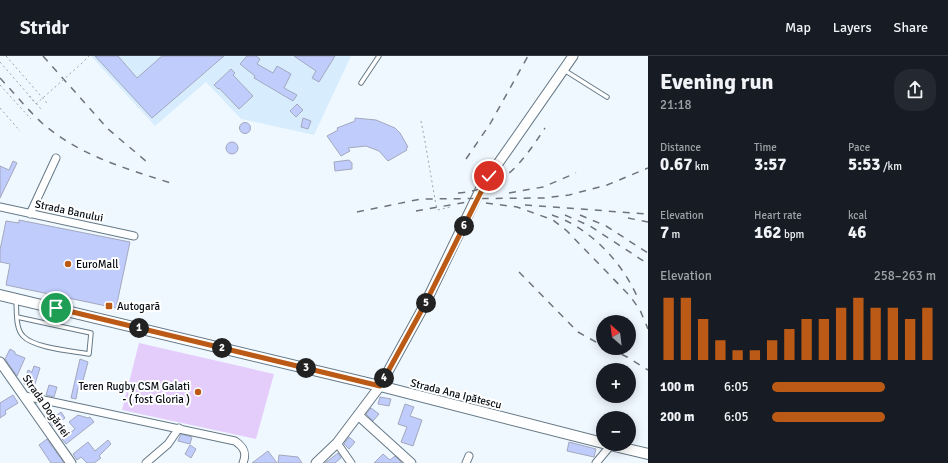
<!DOCTYPE html>
<html lang="en">
<head>
<meta charset="utf-8">
<style>
  :root { --surface:#171b24; --page:#242831; --text:#f1f3f6; --muted:#9ea1a6; --line:#363941; --accent:#ba5a16 }
  body { margin:0; font-family:Signika,sans-serif; background:var(--page); color:var(--text); height:100vh; display:flex; flex-direction:column; font-size:15px; white-space:nowrap }
  * { box-sizing:border-box; margin:0 }
  p { font-size:13px; color:var(--muted) }
  .icon { flex:none; width:22px; height:22px; fill:none; stroke:currentColor; stroke-width:2; stroke-linecap:round; stroke-linejoin:round }
  .map { position:relative; flex:1; overflow:hidden }
  .details { display:flex; flex-direction:column; background:var(--surface); width:300px }
  .details>* { flex:none }
  .needle { width:26px; rotate:332deg }
  .tools { position:absolute; left:596px; top:259px; display:grid; gap:8px }
  .tools a { display:grid; place-items:center; width:40px; height:40px; border-radius:50%; background:var(--surface); box-shadow:0 2px 10px #0003; font-size:20px }
  .pin { position:absolute; display:grid; place-items:center; width:34px; height:34px; color:#fff; margin:-17px; border:2px solid #fff; border-radius:50%; box-shadow:0 1px 4px #0007 }
  .km { position:absolute; width:20px; height:20px; margin:-10px; border-radius:50%; background:#222; color:#fff; font-size:11px; line-height:20px; text-align:center }
  .round { display:grid; place-items:center; flex:none; width:42px; height:42px; border-radius:16px; background:var(--page) }
  .head { display:flex; align-items:center; justify-content:space-between; height:68px; padding:0 12px }
  h1 { font-size:22px; font-weight:800; line-height:30px }
  .metrics { display:grid; grid-template-columns:repeat(3,1fr); gap:6px; height:68px; padding:4px 12px }
  .metrics div { display:grid; align-content:center }
  .metrics b { font-size:17px; font-weight:800 }
  .metrics small { font-size:11px; font-weight:400 }
  .metrics p { font-size:11px }
  .chart { height:112px; padding:8px 12px }
  .chart p { display:flex; justify-content:space-between }
  .chart svg { width:100%; height:72px; margin-top:4px; stroke:var(--accent); stroke-width:6 }
  ul { padding:0 12px; list-style:none; font-size:13px }
  li { display:grid; grid-template-columns:64px 48px 1fr; align-items:center; height:30px }
  li i { height:10px; border-radius:5px; background:var(--accent) }
  header { display:flex; align-items:center; gap:24px; box-sizing:border-box; height:56px; padding:0 20px; background:var(--surface); border-bottom:1px solid var(--line) }
  header strong { font-size:19px }
  nav { display:flex; gap:22px; margin-inline-start:auto; font-size:14px }
  main { display:flex; flex:1; min-height:0 }
  .map>svg:first-child { display:block }
</style>
</head>
<body>
<header>
<strong>Stridr</strong>
<nav><a>Map</a><a>Layers</a><a>Share</a></nav>
</header>
<main>
<div class="map">
<svg width="648" height="407" viewBox="0 0 648 407">
  <rect width="100%" height="100%" fill="#f0f8ff"/>
  <!-- built -->
  <path fill="#d7edfe" d="M91,0H351L314,79L241,63L206,26L155,70Z"/>
  <!-- green -->
  <path fill="#e4cdfa" d="M139,287L274,318L256,383L122,354Z"/>
  <!-- building -->
  <path fill="#c0ccfc" stroke="#a2a8bd" d="M95,0H118L137,22L162,0H224L152,62Z
    M247,0H256L260,3L257,8L273,17L277,10L291,18L284,32L297,39L293,45L254,22L255,20L240,8Z
    M294,0H335L319,26L312,22L316,15Z
    M231,13L235,17L233,19L253,40L239,53L219,32L218,33L214,29Z
    M297,48L303,54L296,61L290,55Z
    M303,62L311,65L308,73L301,71Z
    M355,62L376,64L395,72L400,77L408,91L406,92L407,94L388,105L379,95L366,90L348,92L350,95L341,100L327,80L338,74L337,72L355,65Z
    M239.5 72a5.5 5.5 0 1 1 11 0a5.5 5.5 0 1 1-11 0Z
    M226 92a6 6 0 1 1 12 0a6 6 0 1 1-12 0Z
    M349,104L352,107V113L335,115L334,106Z
    M13,105L17,107L0,142V110L9,114Z
    M19,164L130,186L116,252L6,229L10,208L0,206V194L6,165L19,167Z
    M10,293L15,296V298L25,302L17,320L5,303Z
    M80,303L88,306L81,332H78L76,343L71,342Z
    M34,310L40,312L34,331L24,328L28,314L32,316Z
    M49,329L57,331L54,341L46,339Z
    M13,339L18,347L5,355L6,358L0,362V347Z
    M380,341L391,343L389,350L378,348Z
    M405,348L414,351L410,360L422,364L413,390L401,386L407,371L398,368Z
    M371,352L379,358L373,365L366,358Z
    M61,356L65,362L53,370L46,361L50,359L53,362Z
    M78,359L88,362L90,361L94,366L66,388L62,383L75,373L69,366Z
    M181,378L192,381L190,388L178,385Z
    M349,381L355,386L349,393L344,388Z
    M47,383L64,407H51L39,389Z
    M108,384L111,388L99,400L101,402L94,407H87L81,401L77,404L73,398L88,386L95,395Z
    M569,386L596,393L594,401L567,395Z
    M190,389L196,393L191,402L185,398Z
    M268,395L277,407H252Z
    M338,397L341,402L335,407H325Z
    M383,398L390,404L395,400L402,407H374Z
    M279,399L298,401L302,407H278Z"/>
  <g fill="none" stroke-linecap="round" stroke-linejoin="round">
    <!-- service casing -->
    <g stroke="#657987" stroke-width="5.5">
      <path id="service" d="M564,14L607,41
        M361,27L379,0
        M16,244C17,254 15,272 23,280C34,292 72,295 89,298L91,277L17,261"/>
    </g>
    <!-- minor casing -->
    <g stroke="#657987" stroke-width="9">
      <path id="minor" d="M0,151L134,180
        M30,158L56,102
        M25,340L235,385C244,391 247,397 243,407
        M337,387L351,407
        M146,407L168,388L179,372
        M466,407L469,400
        M596,407L611,389"/>
    </g>
    <!-- tertiary casing -->
    <g stroke="#657987" stroke-width="11">
      <path id="tertiary" d="M0,306L71,407
        M358,359L411,407
        M316,407L337,387L380,330L424,250L481,132L573,0"/>
    </g>
    <!-- secondary casing -->
    <g stroke="#657987" stroke-width="12">
      <path id="secondary" d="M0,239L380,330L603,387
        M606,388L648,398"/>
    </g>
    <!-- path -->
    <path stroke="#9ca3aa" stroke-width="1" stroke-dasharray="2 3" stroke-linecap="butt" d="M6,0L47,47
      M0,6L41,53
      M81,8L89,0
      M0,29L31,63
      M29,40L36,48
      M0,52L20,75
      M421,65L424,80
      M438,154L450,151"/>
    <!-- service -->
    <use href="#service" stroke="#fff" stroke-width="3.5"/>
    <!-- minor -->
    <use href="#minor" stroke="#fff" stroke-width="7"/>
    <!-- tertiary -->
    <use href="#tertiary" stroke="#fff" stroke-width="9"/>
    <!-- secondary -->
    <use href="#secondary" stroke="#fff" stroke-width="10"/>
    <!-- rail -->
    <path stroke="#6d737a" stroke-width="1.5" stroke-dasharray="7 7" stroke-linecap="butt" d="M43,0L108,73L147,106
      M0,22C14,37 27,53 42,67C80,100 127,113 174,128
      M466,103L490,68L528,0
      M458,137C504,133 521,108 545,72
      M509,137L543,131L576,117
      M486,147L517,151L553,164L567,175L630,240L640,254L648,273
      M525,149L648,158
      M416,155L467,146
      M357,156L421,143L544,142L569,139L607,129L648,112
      M552,159C591,172 624,208 639,245
      M565,159L590,170L648,208
      M580,159L606,170L648,197
      M628,162L648,166
      M519,216L578,276L603,290
      M609,292L627,301L648,314"/>
    <!-- path-bridge -->
    <path stroke="#9ca3aa" stroke-width="1" stroke-dasharray="2 3" stroke-linecap="butt" d="M36,48L81,8
      M424,80L436,149L438,154"/>
  </g>
  <g fill="none" stroke-linecap="round" stroke-linejoin="round">
    <!-- route casing -->
    <g stroke="#fff" stroke-width="8">
      <path id="route" d="M56,252L380,330L424,250L489,120"/>
    </g>
    <!-- route -->
    <use href="#route" stroke="#ba5a16" stroke-width="5"/>
  </g>
  <!-- markers -->
  <g fill="#ba5a16" stroke="#fff" stroke-width="1.5">
    <circle cx="68" cy="208" r="4"/>
    <rect x="105" y="246" width="8" height="8" rx="2"/>
    <circle cx="198" cy="336" r="4"/>
  </g>
  <g text-anchor="middle" dominant-baseline="central" stroke-width="4" stroke-linejoin="round" paint-order="stroke">
    <!-- street labels -->
    <g font-size="11" fill="#060c12" stroke="#fff">
      <text transform="translate(69 155) rotate(12)">Strada Banului</text>
      <text transform="translate(456 338) rotate(14)">Strada Ana Ipătescu</text>
      <text transform="translate(46 350) rotate(55)">Strada Dogăriei</text>
    </g>
    <!-- poi labels -->
    <g font-size="11" fill="#060c12" stroke="#fff" text-anchor="start">
      <text x="76" y="208">EuroMall</text>
      <text x="117" y="250">Autogară</text>
      <text x="190" y="330" text-anchor="end">Teren Rugby CSM Galati<tspan x="190" dy="13">- ( fost Gloria )</tspan></text>
    </g>
  </g>
</svg>
<div class="tools">
<a><svg class="needle" viewBox="-14 -14 28 28"><path d="M0-13l5 13h-10z" fill="#e53935"/><path d="M0 13l5-13h-10z" fill="#9ea1a6"/></svg></a>
<a>+</a>
<a>−</a>
</div>
<div class="pin" style="left:56px;top:252px;background:#1e9e55"><svg class="icon" aria-label="arrive" viewBox="0 0 24 24"><path d="M6 21V4h12l-3 4 3 4H6"/></svg></div>
<div class="pin" style="left:489px;top:120px;background:#d93025"><svg class="icon" aria-label="check" viewBox="0 0 24 24"><path d="M5 12l5 5 9-10"/></svg></div>
<b class="km" style="left:139px;top:272px">1</b>
<b class="km" style="left:222px;top:292px">2</b>
<b class="km" style="left:306px;top:312px">3</b>
<b class="km" style="left:384px;top:322px">4</b>
<b class="km" style="left:426px;top:247px">5</b>
<b class="km" style="left:464px;top:170px">6</b>
</div>
<section class="details">
<div class="head"><div><h1>Evening run</h1><p>21:18</p></div><a class="round"><svg class="icon" aria-label="share" viewBox="0 0 24 24"><path d="M12 15V3M7 8l5-5 5 5M5 13v7h14v-7"/></svg></a></div>
<div class="metrics">
<div><p>Distance</p><b>0.67<small> km</small></b></div>
<div><p>Time</p><b>3:57</b></div>
<div><p>Pace</p><b>5:53<small> /km</small></b></div>
</div>
<div class="metrics">
<div><p>Elevation</p><b>7<small> m</small></b></div>
<div><p>Heart rate</p><b>162<small> bpm</small></b></div>
<div><p>kcal</p><b>46</b></div>
</div>
<div class="chart"><p><span>Elevation</span>258–263 m</p>
<svg viewBox="0 0 160 44" preserveAspectRatio="none"><path d="M5 44V6M15 44V6M25 44V19M35 44V32M45 44V38M55 44V38M65 44V32M75 44V25M85 44V19M95 44V19M105 44V12M115 44V6M125 44V12M135 44V12M145 44V19M155 44V12"/></svg>
</div>
<ul>
<li><b>100 m</b>6:05<i style="width:69%"></i></li>
<li><b>200 m</b>6:05<i style="width:69%"></i></li>
</ul>
</section>
</main>
</body>
</html>
